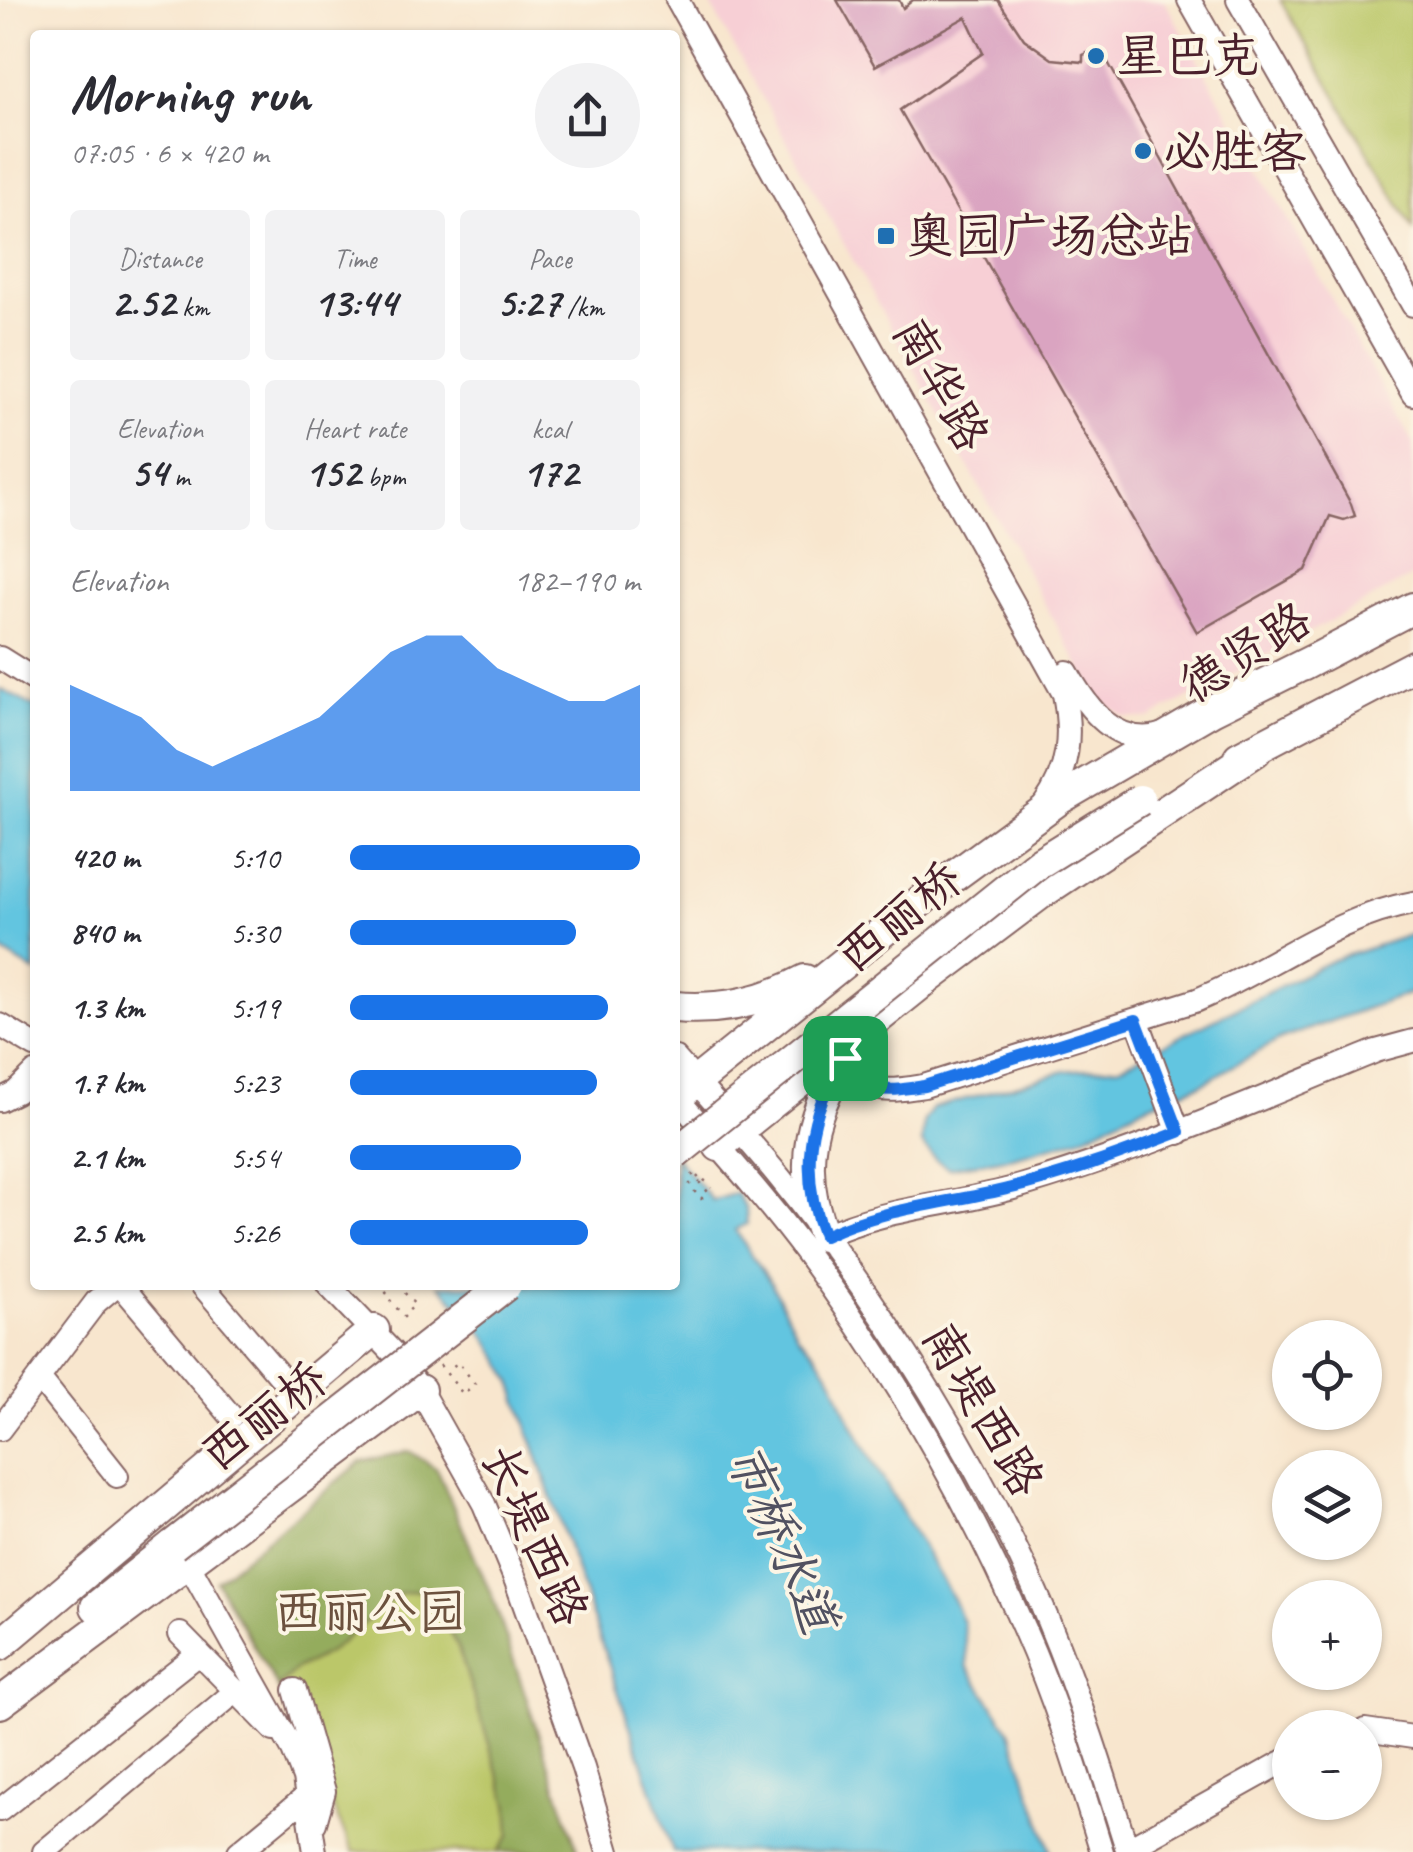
<!DOCTYPE html>
<html lang="en">
<head>
<meta charset="utf-8">
<style>
  :root { --surface:#fff; --page:#f2f2f3; --text:#2b2b33; --muted:#7c7c81; --accent:#1a73e8 }
  body { margin:0; font-family:Caveat,"LXGW WenKai TC",sans-serif; background:var(--page); color:var(--text); height:100vh; display:flex; flex-direction:column; font-size:38px; white-space:nowrap }
  * { box-sizing:border-box; margin:0 }
  p { font-size:32px; color:var(--muted) }
  .icon { flex:none; width:55px; height:55px; fill:none; stroke:currentColor; stroke-width:2; stroke-linecap:round; stroke-linejoin:round }
  .map { position:relative; flex:1; overflow:hidden }
  .sheet { position:absolute; left:30px; top:30px; width:650px; height:1260px; display:flex; flex-direction:column; background:var(--surface); border-radius:10px; box-shadow:0 2px 8px #0004 }
  .sheet>* { flex:none }
  .fabs { position:absolute; left:1272px; top:1320px; display:grid; gap:20px }
  .fabs a { display:grid; place-items:center; width:110px; height:110px; border-radius:50%; background:var(--surface); box-shadow:0 2px 8px #0004; font-size:50px }
  .pin { position:absolute; display:grid; place-items:center; width:85px; height:85px; color:#fff; margin:-42px; border-radius:20px; box-shadow:0 5px 15px #0006 }
  .round { display:grid; place-items:center; flex:none; width:105px; height:105px; border-radius:52px; background:var(--page) }
  .headline { display:flex; align-items:center; justify-content:space-between; height:170px; padding:0 40px }
  h1 { font-size:55px; font-weight:700; line-height:75px }
  .stats { display:grid; grid-template-columns:repeat(3,1fr); gap:15px; height:170px; padding:10px 40px }
  .stats div { display:grid; align-content:center; border-radius:10px; background:var(--page); text-align:center }
  .stats b { font-size:42px; font-weight:700 }
  .stats small { font-size:28px; font-weight:400 }
  .stats p { font-size:28px }
  .chart { height:280px; padding:20px 40px }
  .chart p { display:flex; justify-content:space-between }
  .chart svg { width:100%; height:180px; margin-top:10px; fill:var(--accent); opacity:.7 }
  ul { padding:0 40px; list-style:none; font-size:32px }
  li { display:grid; grid-template-columns:160px 120px 1fr; align-items:center; height:75px }
  li i { height:25px; border-radius:12px; background:var(--accent) }
  .map>svg:first-child { display:block }
</style>
</head>
<body>
<div class="map">
<svg width="1413" height="1852" viewBox="0 0 1413 1852">
  <rect width="100%" height="100%" fill="#fcf5e5"/>
  <filter id="ink" filterUnits="userSpaceOnUse"><feTurbulence type="fractalNoise" baseFrequency=".01" numOctaves="2"/><feDisplacementMap in="SourceGraphic" scale="20" xChannelSelector="R" yChannelSelector="G"/><feConvolveMatrix kernelMatrix="1 2 1 2 8 2 1 2 1" color-interpolation-filters="sRGB"/></filter>
  <filter id="wash" filterUnits="userSpaceOnUse"><feTurbulence type="fractalNoise" baseFrequency=".0048" numOctaves="4" result="noise"/><feDisplacementMap in="SourceGraphic" scale="40" xChannelSelector="R" yChannelSelector="G"/><feGaussianBlur stdDeviation="2.25" result="paint"/><feColorMatrix in="noise" values="0 0 0 0 0 0 0 0 0 0 0 0 0 0 0 0 0 1.4 0 .05"/><feComposite in="paint" operator="in"/></filter>
  <g filter="url(#wash)">
    <rect width="100%" height="100%" fill="#f8e6ce"/>
    <!-- built -->
    <path fill="#f7cfd5" d="M708,0H1164L1413,443V576L1149,719L1124,717L1097,698Z"/>
    <!-- green -->
    <path fill="#bbc769" stroke="#82734a" stroke-width="2.5" d="M1280,0H1413V229Z
      M409,1451L437,1469L493,1599L578,1852H353L278,1688L216,1581L361,1462Z"/>
    <!-- forest -->
    <path fill="#94ac5d" stroke="#6f6644" stroke-width="2.5" d="M409,1451L437,1469L493,1599L578,1852H498L510,1835L508,1803L458,1647L426,1590L401,1593L327,1654L296,1669L278,1688L216,1581L361,1462Z"/>
    <!-- water -->
    <path fill="#62c5e0" stroke="#567286" stroke-width="2.5" d="M0,689L35,707V972L0,950Z
      M1413,934V992L1281,1039L1199,1085L1147,1105L1077,1139L1013,1157L948,1168L935,1159L922,1143L924,1121L933,1108L1065,1071L1121,1066L1333,960Z
      M675,1156L713,1201L736,1193L746,1209L747,1224L735,1230L771,1283L798,1336L816,1353L834,1382L845,1410L876,1467L953,1599L963,1622L968,1668L1010,1731L1051,1852H673L512,1382C492,1340 472,1317 439,1285H675Z"/>
    <g id="blocks">
      <!-- building -->
      <path fill="#daa4c1" d="M837,0H899L903,8L913,0H998L1024,39L1052,59L1083,62V55L1096,49L1104,55L1351,504L1355,516L1344,520L1330,516L1306,570L1197,632L900,110L983,53L966,17L875,66Z"/>
    </g>
  </g>
  <g filter="url(#ink)">
    <use href="#blocks" fill-opacity="0" stroke="#876564" stroke-width="2.5"/>
    <g fill="none" stroke-linecap="round" stroke-linejoin="round">
      <!-- minor casing -->
      <g stroke="#876564" stroke-width="26">
        <path id="minor" d="M677,0L1064,694C1072,735 1069,770 1044,805
          M1189,0L1413,394
          M1238,0L1413,305
          M0,658L35,680
          M1067,672C1087,708 1117,750 1164,734
          M1137,1019L1179,1133
          M0,1025L35,1046
          M675,1058C710,1098 747,1137 780,1178C882,1304 988,1473 1049,1623C1080,1698 1104,1775 1128,1852
          M845,1058C867,1096 884,1092 924,1086L1197,1000C1270,970 1334,917 1413,903
          M675,1096C720,1148 766,1199 807,1254C892,1369 967,1498 1024,1629C1056,1701 1079,1777 1102,1852
          M0,1100L16,1092L35,1073
          M824,1236C884,1208 947,1206 1010,1189C1136,1153 1255,1101 1376,1051L1413,1041
          M121,1285L231,1416
          M202,1285L279,1375
          M328,1285L399,1359L420,1390L484,1504L516,1581L583,1768L608,1852
          M40,1379L117,1476
          M0,1429L96,1302L116,1285
          M188,1563L293,1750L304,1778L315,1852
          M180,1634L274,1730
          M295,1690L324,1791L315,1823
          M1365,1730L1413,1737
          M0,1810L199,1653
          M1127,1849L1290,1758
          M44,1852L236,1691
          M239,1852L307,1796"/>
      </g>
      <!-- major casing -->
      <g stroke="#876564" stroke-width="34">
        <path id="major" d="M1302,666L1413,608
          M1239,757L1413,666
          M675,1007C722,1011 763,1002 805,980
          M676,1098L927,896L1061,798L1212,710L1317,658
          M719,1146L922,983L1043,892L1256,751
          M824,1236C794,1166 811,1107 853,1047
          M96,1607L173,1545
          M0,1645L374,1330
          M0,1703L420,1390"/>
      </g>
      <!-- path -->
      <path stroke="#876564" stroke-width="2.5" stroke-dasharray="2.5 8" stroke-linecap="butt" d="M692,1174L708,1192L701,1199L689,1185L700,1175L711,1188
        M395,1285L385,1294L410,1324
        M398,1285L415,1305L406,1313
        M440,1365L463,1394L475,1384L458,1362L449,1370"/>
      <!-- minor -->
      <use href="#minor" stroke="#fff" stroke-width="22"/>
      <!-- major -->
      <use href="#major" stroke="#fff" stroke-width="30"/>
      <!-- major-bridge casing -->
      <g stroke="#876564" stroke-width="34" stroke-linecap="butt">
        <path id="major-bridge" d="M675,1154L1039,863L1140,800
          M173,1545L506,1285"/>
      </g>
      <!-- major-bridge -->
      <use href="#major-bridge" stroke="#fff" stroke-width="30"/>
    </g>
  </g>
  <g fill="none" stroke-linecap="round" stroke-linejoin="round" filter="url(#ink)">
    <!-- route casing -->
    <g stroke="#fff" stroke-width="20">
      <path id="route" d="M1136,1020L1179,1132C1122,1154 1063,1176 1003,1190C942,1204 881,1209 824,1236C799,1175 807,1112 845,1058C867,1096 884,1092 924,1086Z"/>
    </g>
    <!-- route -->
    <use href="#route" stroke="#1a73e8" stroke-width="12"/>
  </g>
  <!-- markers -->
  <g fill="#1f6fb2" stroke="#fcf5e5" stroke-width="4">
    <circle cx="1096" cy="56" r="10"/>
    <circle cx="1143" cy="151" r="10"/>
    <rect x="876" y="226" width="20" height="20" rx="5"/>
  </g>
  <g text-anchor="middle" dominant-baseline="central" stroke-width="8" stroke-linejoin="round" paint-order="stroke">
    <!-- poi labels -->
    <g font-size="48" fill="#4a1f2b" stroke="#fcf5e5" text-anchor="start">
      <text x="1116" y="56">星巴克</text>
      <text x="1163" y="151">必胜客</text>
      <text x="906" y="236">奥园广场总站</text>
    </g>
    <!-- street labels -->
    <g font-size="48" fill="#4a1f2b" stroke="#fcf5e5">
      <text transform="translate(941 384) rotate(61)">南华路</text>
      <text transform="translate(1245 652) rotate(-32)">德贤路</text>
      <text transform="translate(899 917) rotate(-39)">西丽桥</text>
      <text transform="translate(983 1409) rotate(60)">南堤西路</text>
      <text transform="translate(264 1416) rotate(-38)">西丽桥</text>
      <text transform="translate(535 1535) rotate(66)">长堤西路</text>
    </g>
    <!-- park labels -->
    <g font-size="48" fill="#6c513e" stroke="#fcf5e5">
      <text x="370" y="1612">西丽公园</text>
    </g>
    <!-- water labels -->
    <g font-size="50" font-style="italic" fill="#515161" stroke="#fcf5e5">
      <text transform="translate(782 1538) rotate(66)">市桥水道</text>
    </g>
  </g>
</svg>
<div class="fabs">
<a><svg class="icon" aria-label="locate" viewBox="0 0 24 24"><circle cx="12" cy="12" r="6"/><path d="M12 2v4M12 18v4M2 12h4M18 12h4"/></svg></a>
<a><svg class="icon" aria-label="layers" viewBox="0 0 24 24"><path d="M12 4l9 5-9 5-9-5zM3 14l9 5 9-5"/></svg></a>
<a>+</a>
<a>−</a>
</div>
<div class="pin" style="left:845px;top:1058px;background:#1e9e55"><svg class="icon" aria-label="arrive" viewBox="0 0 24 24"><path d="M6 21V4h12l-3 4 3 4H6"/></svg></div>
<section class="sheet">
<div class="headline"><div><h1>Morning run</h1><p>07:05 · 6 × 420 m</p></div><a class="round"><svg class="icon" aria-label="share" viewBox="0 0 24 24"><path d="M12 15V3M7 8l5-5 5 5M5 13v7h14v-7"/></svg></a></div>
<div class="stats">
<div><p>Distance</p><b>2.52<small> km</small></b></div>
<div><p>Time</p><b>13:44</b></div>
<div><p>Pace</p><b>5:27<small> /km</small></b></div>
</div>
<div class="stats">
<div><p>Elevation</p><b>54<small> m</small></b></div>
<div><p>Heart rate</p><b>152<small> bpm</small></b></div>
<div><p>kcal</p><b>172</b></div>
</div>
<div class="chart"><p><span>Elevation</span>182–190 m</p>
<svg viewBox="0 0 160 44" preserveAspectRatio="none"><path d="M0 44V18L10 22L20 26L30 34L40 38L50 34L60 30L70 26L80 18L90 10L100 6L110 6L120 14L130 18L140 22L150 22L160 18V44z"/></svg>
</div>
<ul>
<li><b>420 m</b>5:10<i style="width:100%"></i></li>
<li><b>840 m</b>5:30<i style="width:78%"></i></li>
<li><b>1.3 km</b>5:19<i style="width:89%"></i></li>
<li><b>1.7 km</b>5:23<i style="width:85%"></i></li>
<li><b>2.1 km</b>5:54<i style="width:59%"></i></li>
<li><b>2.5 km</b>5:26<i style="width:82%"></i></li>
</ul>
</section>
</div>
</body>
</html>
